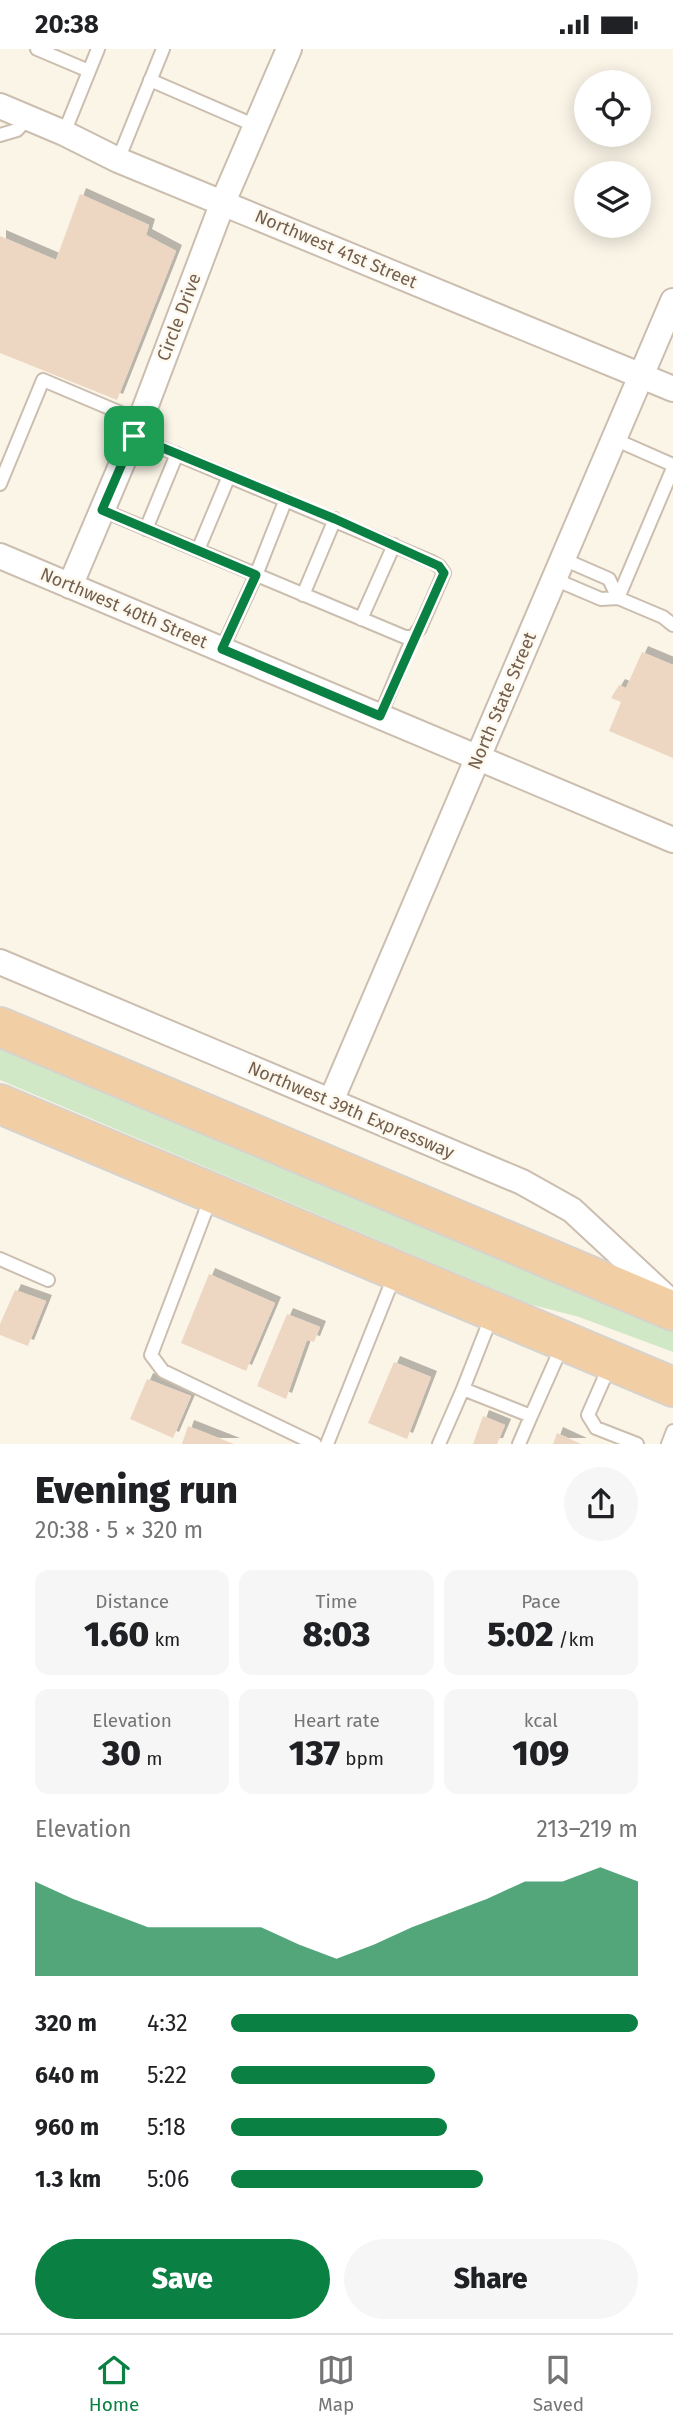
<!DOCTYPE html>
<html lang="en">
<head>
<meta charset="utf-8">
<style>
  :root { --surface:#fff; --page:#f6f6f6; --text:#202124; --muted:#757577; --line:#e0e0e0; --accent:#0b8043 }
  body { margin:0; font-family:"Fira Sans",sans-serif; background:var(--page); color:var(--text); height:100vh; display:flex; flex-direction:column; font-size:26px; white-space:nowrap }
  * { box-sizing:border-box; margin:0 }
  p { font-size:23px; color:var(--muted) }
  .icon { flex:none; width:38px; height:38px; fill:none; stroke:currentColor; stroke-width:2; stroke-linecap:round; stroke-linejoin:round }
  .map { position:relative; height:1395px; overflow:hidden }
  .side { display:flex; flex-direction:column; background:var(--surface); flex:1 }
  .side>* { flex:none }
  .fabs { position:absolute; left:574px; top:21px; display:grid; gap:14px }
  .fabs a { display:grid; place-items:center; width:77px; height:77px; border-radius:50%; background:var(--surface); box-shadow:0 4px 18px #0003; font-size:35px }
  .pin { position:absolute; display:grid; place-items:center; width:60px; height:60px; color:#fff; margin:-30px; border-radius:14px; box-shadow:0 4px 10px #0006 }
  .round { display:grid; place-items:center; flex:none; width:74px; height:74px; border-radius:37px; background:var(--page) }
  .head { display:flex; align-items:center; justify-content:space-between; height:119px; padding:0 35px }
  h1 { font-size:38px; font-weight:800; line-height:52px }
  .figures { display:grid; grid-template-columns:repeat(3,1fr); gap:10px; height:119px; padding:7px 35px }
  .figures div { display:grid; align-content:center; border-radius:14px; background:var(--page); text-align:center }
  .figures b { font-size:35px; font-weight:800 }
  .figures small { font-size:19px; font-weight:400 }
  .figures p { font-size:19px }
  .chart { height:196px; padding:14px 35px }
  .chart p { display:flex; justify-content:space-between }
  .chart svg { width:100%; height:126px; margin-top:7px; fill:var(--accent); opacity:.7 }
  .button { display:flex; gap:14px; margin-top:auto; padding:14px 35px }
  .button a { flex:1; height:80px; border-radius:42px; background:var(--accent); color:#fff; font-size:28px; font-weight:800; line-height:80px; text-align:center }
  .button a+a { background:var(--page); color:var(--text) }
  ul { padding:0 35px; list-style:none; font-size:23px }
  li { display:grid; grid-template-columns:112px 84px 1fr; align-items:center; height:52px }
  li i { height:18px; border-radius:9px; background:var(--accent) }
  .status { display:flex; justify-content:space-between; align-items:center; height:49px; padding:0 35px; background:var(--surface); direction:ltr }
  .status svg { height:19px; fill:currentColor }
  .tab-bar { display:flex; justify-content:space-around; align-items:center; height:98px; border-top:2px solid var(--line); background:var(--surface); font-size:19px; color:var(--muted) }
  .tab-bar a { display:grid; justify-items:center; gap:4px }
  .tab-bar .active { color:var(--accent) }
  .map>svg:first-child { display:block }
</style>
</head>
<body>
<div class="status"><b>20:38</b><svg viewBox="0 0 49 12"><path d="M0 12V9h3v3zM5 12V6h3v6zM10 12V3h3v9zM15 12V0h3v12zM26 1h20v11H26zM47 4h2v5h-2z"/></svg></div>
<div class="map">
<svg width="673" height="1395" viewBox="0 0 673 1395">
  <defs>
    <filter id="shadow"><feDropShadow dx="6" dy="-6" stdDeviation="0" flood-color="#0004"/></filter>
  </defs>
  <rect width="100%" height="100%" fill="#fbf5e8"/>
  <!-- green -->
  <path fill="#d1e8c7" d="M0,995L673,1278V1303L579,1268L529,1255L0,1031Z"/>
  <!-- building -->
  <path fill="#eed7c2" filter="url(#shadow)" d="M80,145L149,176L146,186L176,202L117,351L0,304V187L56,211Z
    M642,603L673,616V709L609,682L621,653L611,649L619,636L626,639Z
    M209,1225L275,1254L246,1322L181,1294Z
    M15,1241L46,1252L28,1297L0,1286V1275Z
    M287,1265L320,1278L314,1293L307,1291L286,1350L257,1337Z
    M394,1313L431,1328L407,1390L368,1374Z
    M147,1330L191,1347L173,1389L130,1370Z
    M483,1367L505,1376L497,1395H473Z
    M188,1377L234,1395H182Z
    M557,1384L581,1395H553Z"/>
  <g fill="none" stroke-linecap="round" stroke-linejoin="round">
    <!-- service casing -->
    <g stroke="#ccbeaf" stroke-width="16">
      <path id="service" d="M37,0L89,22
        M150,31L256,77
        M64,84L98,0
        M0,86L17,81L28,69
        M118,111L163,0
        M614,390L673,416
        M673,419L618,549L663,568L673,576
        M0,435L43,331L140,372
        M102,461L405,588H413L420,579L444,524L439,517L430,512L133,387
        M146,480L177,405
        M198,501L229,427
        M554,530L601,550L618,549L609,530L563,510
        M303,546L335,470
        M361,570L394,496
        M222,600L256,526L286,450
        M380,667L413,588
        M211,1148L151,1306L163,1322L315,1395
        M0,1210L48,1231
        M492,1266L463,1340L531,1367L562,1297
        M610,1316L588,1366L596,1379L637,1395
        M327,1395L395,1225
        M439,1395L463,1340
        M519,1395L531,1367
        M668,1395L673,1382"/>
    </g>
    <!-- minor casing -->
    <g stroke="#ccbeaf" stroke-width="28">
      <path id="minor" d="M0,57L64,84L118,111L673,340
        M0,507L673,791
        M70,537L140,372L223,153L289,0
        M0,913L522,1133L572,1161L670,1252
        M331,1052L673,252"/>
    </g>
    <!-- trunk casing -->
    <g stroke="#d8d2cd" stroke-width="42">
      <path id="trunk" d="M0,978L673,1262
        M0,1055L673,1338"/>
    </g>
    <!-- service -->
    <use href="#service" stroke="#fff" stroke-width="12"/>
    <!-- minor -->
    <use href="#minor" stroke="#fff" stroke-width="24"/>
    <!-- trunk -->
    <use href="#trunk" stroke="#f2cea5" stroke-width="38"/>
  </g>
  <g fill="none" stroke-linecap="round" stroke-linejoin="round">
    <!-- route casing -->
    <g stroke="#fff" stroke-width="14">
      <path id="route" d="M134,387L335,470L439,517L444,524L380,667L222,600L256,526L102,461Z"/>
    </g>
    <!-- route -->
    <use href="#route" stroke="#0b8043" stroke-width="9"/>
  </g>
  <g text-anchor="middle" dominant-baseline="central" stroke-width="5" stroke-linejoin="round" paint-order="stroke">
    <!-- street labels -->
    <g font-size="18" fill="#735e4e" stroke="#fef9ee">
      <text transform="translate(336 200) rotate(23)">Northwest 41st Street</text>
      <text transform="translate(179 268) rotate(-69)">Circle Drive</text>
      <text transform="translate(124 559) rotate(23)">Northwest 40th Street</text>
      <text transform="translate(502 652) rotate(-67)">North State Street</text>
      <text transform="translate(351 1061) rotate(23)">Northwest 39th Expressway</text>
    </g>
  </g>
</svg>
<div class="fabs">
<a><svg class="icon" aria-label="locate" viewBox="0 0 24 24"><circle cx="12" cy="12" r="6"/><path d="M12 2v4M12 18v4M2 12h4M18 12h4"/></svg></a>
<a><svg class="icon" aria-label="layers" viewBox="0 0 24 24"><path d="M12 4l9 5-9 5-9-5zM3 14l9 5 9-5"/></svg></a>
</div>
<div class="pin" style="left:134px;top:387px;background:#1e9e55"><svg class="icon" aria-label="arrive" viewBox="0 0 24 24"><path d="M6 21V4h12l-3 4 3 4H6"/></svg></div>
</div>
<section class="side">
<div class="head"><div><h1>Evening run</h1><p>20:38 · 5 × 320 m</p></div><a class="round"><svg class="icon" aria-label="share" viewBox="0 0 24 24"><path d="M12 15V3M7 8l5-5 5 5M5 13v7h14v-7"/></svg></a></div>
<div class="figures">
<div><p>Distance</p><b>1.60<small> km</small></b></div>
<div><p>Time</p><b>8:03</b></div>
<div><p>Pace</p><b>5:02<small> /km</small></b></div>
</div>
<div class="figures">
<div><p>Elevation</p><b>30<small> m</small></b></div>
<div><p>Heart rate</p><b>137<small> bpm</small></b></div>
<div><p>kcal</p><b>109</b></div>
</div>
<div class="chart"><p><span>Elevation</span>213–219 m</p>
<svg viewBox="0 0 160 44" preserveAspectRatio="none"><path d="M0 44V11L10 17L20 22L30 27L40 27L50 27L60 27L70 33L80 38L90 33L100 27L110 22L120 17L130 11L140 11L150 6L160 11V44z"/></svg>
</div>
<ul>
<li><b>320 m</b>4:32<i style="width:100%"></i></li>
<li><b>640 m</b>5:22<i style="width:50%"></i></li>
<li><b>960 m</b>5:18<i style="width:53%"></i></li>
<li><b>1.3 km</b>5:06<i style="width:62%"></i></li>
</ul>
<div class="button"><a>Save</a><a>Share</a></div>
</section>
<nav class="tab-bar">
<a class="active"><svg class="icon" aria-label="home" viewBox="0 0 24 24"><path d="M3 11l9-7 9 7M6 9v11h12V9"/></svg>Home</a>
<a><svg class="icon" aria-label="map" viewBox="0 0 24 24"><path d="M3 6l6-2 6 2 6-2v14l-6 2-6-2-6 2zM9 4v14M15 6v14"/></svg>Map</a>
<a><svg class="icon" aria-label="saved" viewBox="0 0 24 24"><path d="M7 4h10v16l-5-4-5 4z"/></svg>Saved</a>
</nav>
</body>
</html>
